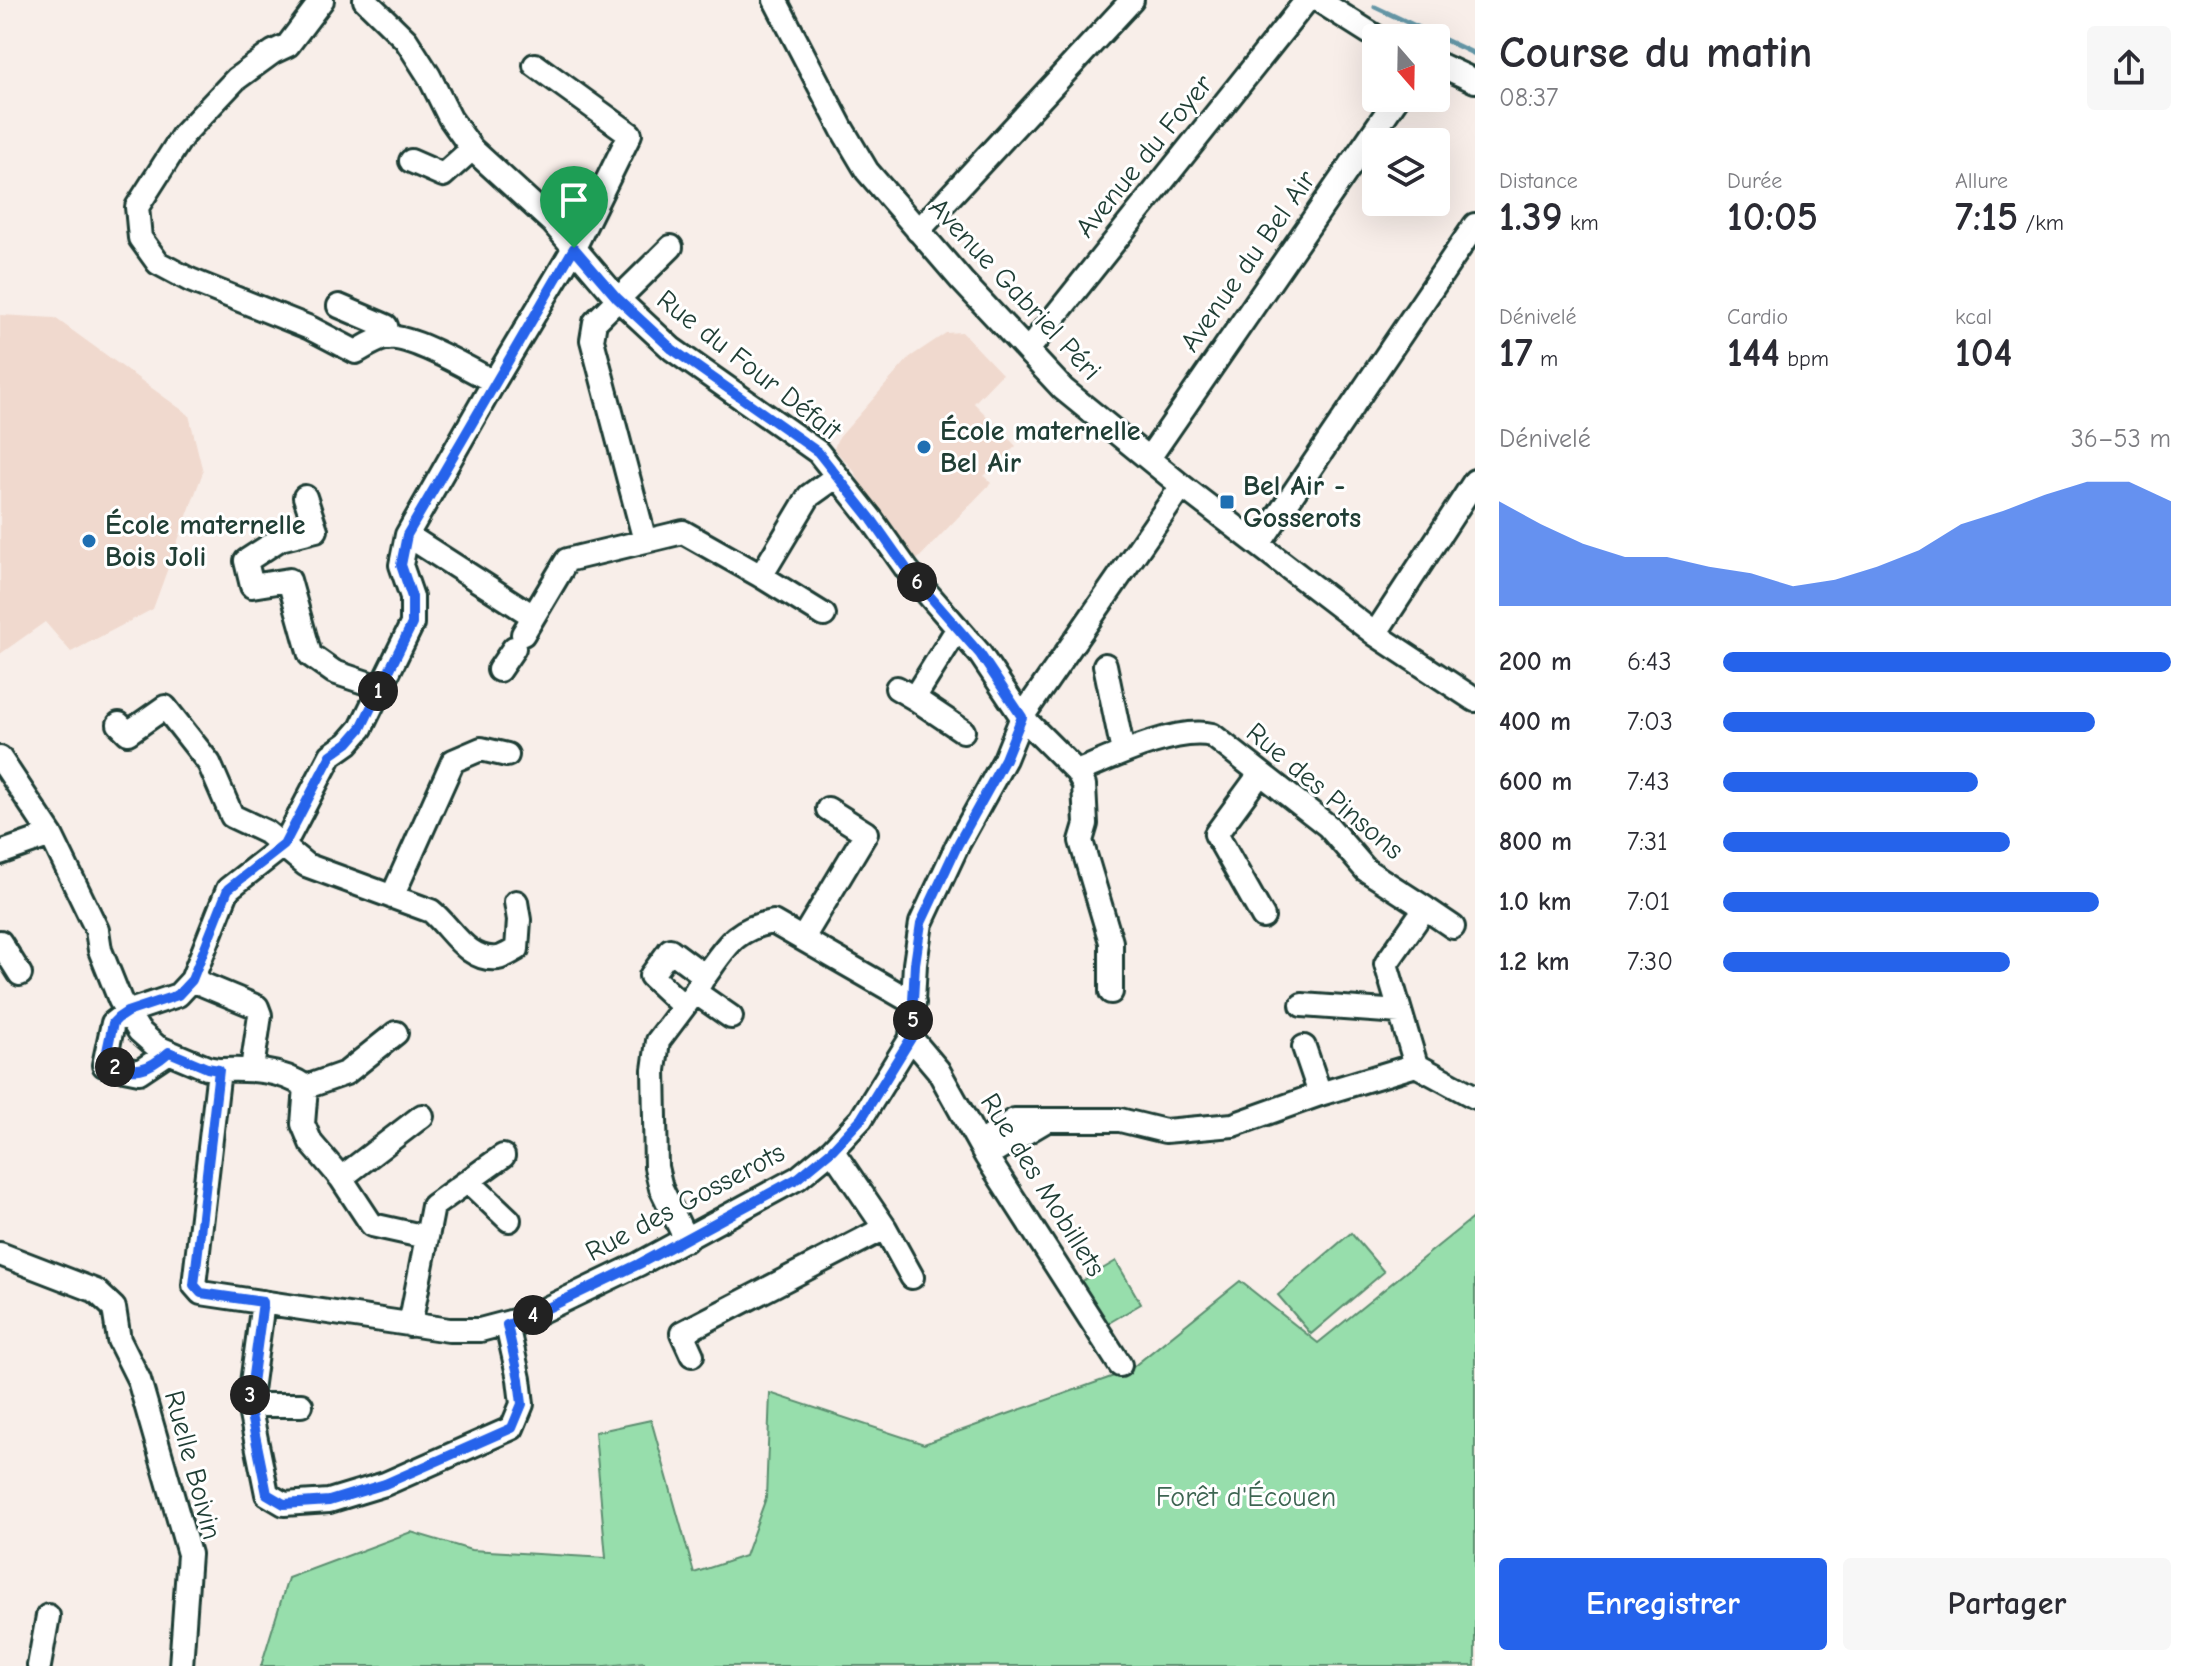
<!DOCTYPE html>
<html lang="fr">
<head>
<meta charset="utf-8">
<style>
  :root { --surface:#fff; --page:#f7f7f7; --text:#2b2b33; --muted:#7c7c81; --accent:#2563eb }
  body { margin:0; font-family:"Comic Neue",sans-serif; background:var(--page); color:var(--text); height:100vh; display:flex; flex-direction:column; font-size:30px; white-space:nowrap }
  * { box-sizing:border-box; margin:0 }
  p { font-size:26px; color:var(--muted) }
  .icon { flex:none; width:44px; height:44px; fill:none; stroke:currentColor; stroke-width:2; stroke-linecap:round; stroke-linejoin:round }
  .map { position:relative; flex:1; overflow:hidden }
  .side { display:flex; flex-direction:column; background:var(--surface); width:720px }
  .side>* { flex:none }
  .needle { width:52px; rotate:160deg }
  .buttons { position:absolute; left:1362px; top:24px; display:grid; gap:16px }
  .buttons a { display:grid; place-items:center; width:88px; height:88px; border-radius:8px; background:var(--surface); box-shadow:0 8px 32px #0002; font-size:40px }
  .pin { position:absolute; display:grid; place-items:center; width:68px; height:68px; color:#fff; margin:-82px -34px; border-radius:50% 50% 50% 0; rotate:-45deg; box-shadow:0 0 8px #0007 }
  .pin .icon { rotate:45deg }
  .km { position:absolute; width:40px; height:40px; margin:-20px; border-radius:50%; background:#222; color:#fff; font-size:22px; line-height:40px; text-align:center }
  .round { display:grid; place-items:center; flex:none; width:84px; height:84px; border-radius:8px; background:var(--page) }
  .headline { display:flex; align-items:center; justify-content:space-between; height:136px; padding:0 24px }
  h1 { font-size:44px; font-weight:700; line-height:60px }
  .stats { display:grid; grid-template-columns:repeat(3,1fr); gap:12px; height:136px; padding:8px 24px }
  .stats div { display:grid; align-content:center }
  .stats b { font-size:40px; font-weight:700 }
  .stats small { font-size:22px; font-weight:400 }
  .stats p { font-size:22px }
  .chart { height:224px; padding:16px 24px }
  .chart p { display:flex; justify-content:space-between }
  .chart svg { width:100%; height:144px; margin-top:8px; fill:var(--accent); opacity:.7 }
  .button { display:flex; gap:16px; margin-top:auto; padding:16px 24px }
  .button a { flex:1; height:92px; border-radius:8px; background:var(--accent); color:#fff; font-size:32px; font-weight:700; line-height:92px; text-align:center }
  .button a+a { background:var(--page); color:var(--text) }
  ul { padding:0 24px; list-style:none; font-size:26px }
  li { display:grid; grid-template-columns:128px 96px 1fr; align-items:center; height:60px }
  li i { height:20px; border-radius:10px; background:var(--accent) }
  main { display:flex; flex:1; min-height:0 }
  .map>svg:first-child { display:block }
</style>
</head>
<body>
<main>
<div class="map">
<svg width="1475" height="1666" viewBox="0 0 1475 1666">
  <rect width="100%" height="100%" fill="#f8eee9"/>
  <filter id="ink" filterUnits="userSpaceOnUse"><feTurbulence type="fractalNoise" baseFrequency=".0125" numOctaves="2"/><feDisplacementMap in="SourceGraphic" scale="16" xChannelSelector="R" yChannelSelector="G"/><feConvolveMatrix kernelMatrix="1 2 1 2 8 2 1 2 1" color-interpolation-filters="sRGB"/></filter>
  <g filter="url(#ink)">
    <!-- built -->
    <path fill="#f0d9ce" d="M0,315L55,318L189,415L203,472L153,609L71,652L45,622L0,654Z
      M962,332L1002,374L974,403L1016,446L984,476L991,483L915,562L873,507L854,471L834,449L837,440L910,357L946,333Z"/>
    <!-- green -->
    <path fill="#97deac" stroke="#5b8e70" stroke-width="2" d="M1475,1216V1666H644V1662L605,1666H261L288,1578L411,1532L471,1550L606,1558L595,1432L651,1420L694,1573L745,1556L766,1498L770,1393L924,1444L1128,1371L1240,1281L1318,1343Z
      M1351,1233L1384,1272L1311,1334L1278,1295Z
      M1116,1261L1141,1304L1102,1327L1077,1284Z"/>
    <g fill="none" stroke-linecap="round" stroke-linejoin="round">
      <!-- stream -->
      <path stroke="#6597a7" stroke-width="5" d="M1375,7L1475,54"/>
      <!-- minor casing -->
      <g stroke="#1f3d34" stroke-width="28">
        <path id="minor" d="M322,0L288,45L273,52L236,79L183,135L137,207L140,238L158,263L190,280L310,328L356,352C365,347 375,340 385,338C409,333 471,370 494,382
          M365,0L406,40L429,76L450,118L472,149L553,223L617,298L672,349L818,452L872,520L908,571L980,654L1022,717L1077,772C1110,758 1177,726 1212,735L1328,826L1366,870L1425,908
          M775,0L842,129L867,171L962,281L1063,389L1182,486L1375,634L1475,700
          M1318,0L1378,38
          M1436,63L1475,81
          M411,161L443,175L472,149
          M918,231L1132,0
          M339,306L386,326L389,338
          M1028,350L1307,0
          M1149,458L1397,98
          M305,497L316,530L280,539L246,561L252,586L289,580L310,655L334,672L379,687
          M407,535L533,616
          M645,541L592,340L595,322L671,247
          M1259,544L1475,225
          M761,576L809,496L837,476
          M958,628L914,698L963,731
          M523,634L567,560L683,532L761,576L824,615
          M1375,634L1475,481
          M1105,665L1123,752
          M499,670L514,648
          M897,688L914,698
          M119,724L128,733L165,707L209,763L232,816L266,832L306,865L431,911C451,927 467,962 498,958C504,957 511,952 517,949L519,920L516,902
          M0,758L51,835L97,930L100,950L120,1000L139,1031L157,1047L207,1068L219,1070L194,1285L201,1293L449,1330H480L529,1317L639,1264L798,1178L832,1150L861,1119L911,1038L915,964L921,923L958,844L1005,759L1022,717L1182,486
          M1077,772L1084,785L1086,824L1081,841L1111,942V992
          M1260,774L1216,834L1263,917
          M0,853L51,835
          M392,897L453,761L481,749L507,755
          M803,938L866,833L828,809
          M0,942L20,974
          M192,980L257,1007L260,1015L252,1069
          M702,980L695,992L731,1017
          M1302,1005L1400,1012
          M683,1006L651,976L670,950L705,976C726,947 735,928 773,922L914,1003
          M911,1038L938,1070L986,1156L1120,1365
          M1304,1047L1320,1094
          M169,1052L139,1072L104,1065L113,1023L127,1012L178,995L192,980L228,889L284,845L331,755L348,743L361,728L412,624V597L401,565L407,535L494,382L574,248L630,134L535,65
          M1416,1065L1386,964L1425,908L1453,927
          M1416,1065L1475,1097
          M219,1070C250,1069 281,1069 306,1087L303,1124L311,1143L341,1178L372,1225L426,1237
          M306,1087L346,1073L396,1033
          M980,1144L1014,1120H1120L1165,1131L1233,1125L1320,1094L1416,1065
          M832,1150L885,1228L912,1277
          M986,1156L1047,1120
          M341,1178L422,1116
          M468,1181L503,1156
          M686,1240L661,1188L656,1167L654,1070L658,1041L695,992
          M0,1254L96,1291L114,1308L119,1340L139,1380L189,1554L181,1666
          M263,1302L249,1405H301
          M410,1325L433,1206L468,1181L509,1220
          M692,1355L682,1333L885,1228
          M249,1405L267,1494L284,1504L329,1501L385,1484L512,1428L522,1404L519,1379L507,1325
          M39,1666L48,1616"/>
      </g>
      <!-- minor -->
      <use href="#minor" stroke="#fff" stroke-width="22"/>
    </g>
  </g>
  <g fill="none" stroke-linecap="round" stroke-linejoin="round" filter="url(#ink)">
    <!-- route casing -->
    <g stroke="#fff" stroke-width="16">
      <path id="route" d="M574,248L617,298L672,349L818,452L872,520L908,571L980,654L1022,717L1005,759L958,844L921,923L915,964L911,1038L861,1119L832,1150L798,1178L639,1264L529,1317L507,1325L519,1379L522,1404L512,1428L385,1484L329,1501L284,1504L267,1494L249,1405L263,1302L201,1293L194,1285L219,1070L207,1068L169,1052C144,1074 136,1071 104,1065L113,1023L118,1018L127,1012L178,995L192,980L228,889L284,845L331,755L348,743L361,728L412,624V597L401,565L407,535Z"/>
    </g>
    <!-- route -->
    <use href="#route" stroke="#2563eb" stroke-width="10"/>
  </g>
  <!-- markers -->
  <g fill="#1f6fb2" stroke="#fff" stroke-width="3">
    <circle cx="924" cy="447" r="8"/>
    <rect x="1219" y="494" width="16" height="16" rx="4"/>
    <circle cx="89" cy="541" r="8"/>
  </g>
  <g text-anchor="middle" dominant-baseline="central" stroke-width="6" stroke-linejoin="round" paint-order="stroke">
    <!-- street labels -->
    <g font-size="28" fill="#1f3d34" stroke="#fff">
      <text transform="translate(1144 156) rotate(-51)">Avenue du Foyer</text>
      <text transform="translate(1248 261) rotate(-55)">Avenue du Bel Air</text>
      <text transform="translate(1015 289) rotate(47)">Avenue Gabriel Péri</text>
      <text transform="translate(749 365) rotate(38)">Rue du Four Défait</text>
      <text transform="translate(1325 791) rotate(40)">Rue des Pinsons</text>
      <text transform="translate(1043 1185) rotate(58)">Rue des Mobillets</text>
      <text transform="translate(685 1202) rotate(-28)">Rue des Gosserots</text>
      <text transform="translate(193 1465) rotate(75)">Ruelle Boivin</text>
    </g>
    <!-- poi labels -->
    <g font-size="28" font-weight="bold" fill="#1f3d34" stroke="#fff" text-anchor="start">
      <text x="940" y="431">École maternelle<tspan x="940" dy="32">Bel Air</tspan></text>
      <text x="1243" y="486">Bel Air -<tspan x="1243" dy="32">Gosserots</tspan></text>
      <text x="105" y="525">École maternelle<tspan x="105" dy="32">Bois Joli</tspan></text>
    </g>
    <!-- park labels -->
    <g font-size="28" fill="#3d6552" stroke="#fff">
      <text x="1246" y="1497">Forêt d'Écouen</text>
    </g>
  </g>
</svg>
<div class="buttons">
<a><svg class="needle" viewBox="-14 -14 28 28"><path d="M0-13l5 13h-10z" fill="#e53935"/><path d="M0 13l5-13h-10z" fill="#7c7c81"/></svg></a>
<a><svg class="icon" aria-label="layers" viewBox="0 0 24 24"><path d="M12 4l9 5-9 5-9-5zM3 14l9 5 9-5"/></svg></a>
</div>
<div class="pin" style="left:574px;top:248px;background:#1e9e55"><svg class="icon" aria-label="arrive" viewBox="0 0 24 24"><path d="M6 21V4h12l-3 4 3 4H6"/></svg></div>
<b class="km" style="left:378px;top:691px">1</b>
<b class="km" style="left:115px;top:1067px">2</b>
<b class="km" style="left:250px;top:1395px">3</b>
<b class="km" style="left:533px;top:1315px">4</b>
<b class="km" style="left:913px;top:1020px">5</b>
<b class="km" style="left:917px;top:582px">6</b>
</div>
<section class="side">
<div class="headline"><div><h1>Course du matin</h1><p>08:37</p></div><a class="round"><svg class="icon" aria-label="share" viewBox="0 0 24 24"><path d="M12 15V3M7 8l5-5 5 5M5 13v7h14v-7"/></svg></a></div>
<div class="stats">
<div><p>Distance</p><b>1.39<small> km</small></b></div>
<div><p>Durée</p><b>10:05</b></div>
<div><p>Allure</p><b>7:15<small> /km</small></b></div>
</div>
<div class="stats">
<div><p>Dénivelé</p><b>17<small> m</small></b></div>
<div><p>Cardio</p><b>144<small> bpm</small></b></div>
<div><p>kcal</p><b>104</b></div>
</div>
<div class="chart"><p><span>Dénivelé</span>36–53 m</p>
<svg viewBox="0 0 160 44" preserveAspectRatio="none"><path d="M0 44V12L10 19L20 25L30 29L40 29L50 32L60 34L70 38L80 36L90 32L100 27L110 19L120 15L130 10L140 6L150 6L160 12V44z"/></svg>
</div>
<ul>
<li><b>200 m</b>6:43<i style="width:100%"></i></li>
<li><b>400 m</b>7:03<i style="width:83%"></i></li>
<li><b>600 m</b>7:43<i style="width:57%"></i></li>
<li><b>800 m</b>7:31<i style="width:64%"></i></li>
<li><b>1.0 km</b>7:01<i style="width:84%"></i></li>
<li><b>1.2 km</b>7:30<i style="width:64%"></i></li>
</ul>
<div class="button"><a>Enregistrer</a><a>Partager</a></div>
</section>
</main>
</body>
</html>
